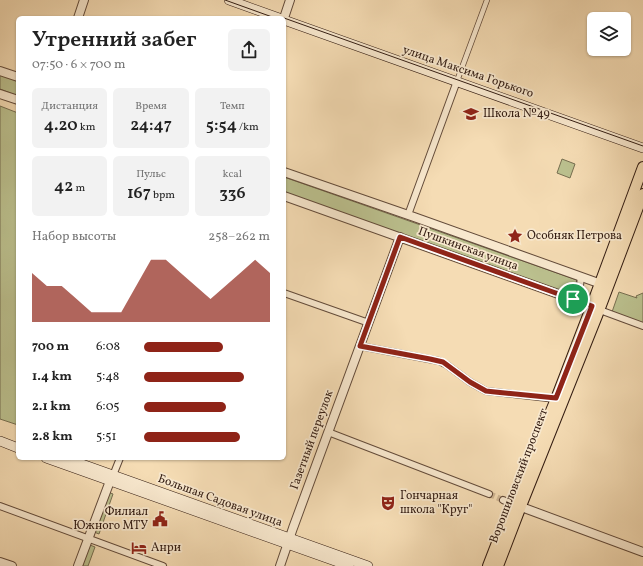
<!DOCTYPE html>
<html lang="ru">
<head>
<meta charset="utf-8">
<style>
  :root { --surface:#fff; --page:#f2f2f2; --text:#222; --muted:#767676; --accent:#8f2418 }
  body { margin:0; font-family:Vollkorn,serif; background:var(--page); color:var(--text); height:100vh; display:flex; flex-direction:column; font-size:15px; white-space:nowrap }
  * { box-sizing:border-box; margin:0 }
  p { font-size:13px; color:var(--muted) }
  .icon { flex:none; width:22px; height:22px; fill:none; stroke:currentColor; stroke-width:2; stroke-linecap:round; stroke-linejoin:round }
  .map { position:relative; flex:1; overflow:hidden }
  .sheet { position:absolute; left:16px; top:16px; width:270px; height:444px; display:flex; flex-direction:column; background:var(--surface); border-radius:6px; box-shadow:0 1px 3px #0004 }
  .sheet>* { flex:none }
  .tools { position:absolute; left:587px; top:12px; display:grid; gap:8px }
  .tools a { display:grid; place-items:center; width:44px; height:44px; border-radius:6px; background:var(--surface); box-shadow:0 1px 3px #0004; font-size:20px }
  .pin { position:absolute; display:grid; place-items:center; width:34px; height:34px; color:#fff; margin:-17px; border:2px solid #fff; border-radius:50%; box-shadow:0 1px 4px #0007 }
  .round { display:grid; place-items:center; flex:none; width:42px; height:42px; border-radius:6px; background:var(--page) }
  .overview { display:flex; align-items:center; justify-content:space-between; height:68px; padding:0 16px }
  h1 { font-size:22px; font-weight:600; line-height:30px }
  .metrics { display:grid; grid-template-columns:repeat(3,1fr); gap:6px; height:68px; padding:4px 16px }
  .metrics div { display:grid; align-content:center; border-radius:6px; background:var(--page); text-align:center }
  .metrics b { font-size:17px; font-weight:600 }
  .metrics small { font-size:11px; font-weight:400 }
  .metrics p { font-size:11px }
  .chart { height:112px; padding:8px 16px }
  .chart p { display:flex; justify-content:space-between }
  .chart svg { width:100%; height:72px; margin-top:4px; fill:var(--accent); opacity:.7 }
  ul { padding:0 16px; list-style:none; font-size:13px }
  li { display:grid; grid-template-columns:64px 48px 1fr; align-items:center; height:30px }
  li i { height:10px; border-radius:5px; background:var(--accent) }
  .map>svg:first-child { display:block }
</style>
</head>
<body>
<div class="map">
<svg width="643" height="566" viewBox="0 0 643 566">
  <rect width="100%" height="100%" fill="#f5dcb4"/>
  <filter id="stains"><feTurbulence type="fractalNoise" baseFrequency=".005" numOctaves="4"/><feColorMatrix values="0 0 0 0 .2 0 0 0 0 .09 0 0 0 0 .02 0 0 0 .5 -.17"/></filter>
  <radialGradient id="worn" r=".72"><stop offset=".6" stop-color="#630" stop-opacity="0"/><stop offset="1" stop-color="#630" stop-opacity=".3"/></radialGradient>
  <!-- green -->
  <path fill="#bbc08e" stroke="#766e50" d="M0,75L18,81V96L0,89Z
    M0,106L18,113V425L0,419Z
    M562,159L575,164L570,178L557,173Z
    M284,177L577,280L571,295L284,192Z
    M619,292L637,298L636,296L643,293V323L612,312Z
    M108,492L113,494L99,534L94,532Z
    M90,545L95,547L88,566H82Z"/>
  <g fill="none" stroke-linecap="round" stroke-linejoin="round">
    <!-- minor-tunnel -->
    <path stroke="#ceb593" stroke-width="6" stroke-dasharray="6 3" stroke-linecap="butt" d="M489,494L503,500"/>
    <!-- pedestrian casing -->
    <g stroke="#634b3a" stroke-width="6">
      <path id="pedestrian" d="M457,81L487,0"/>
    </g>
    <!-- minor casing -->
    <g stroke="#634b3a" stroke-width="8">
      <path id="minor" d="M408,215L457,81
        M284,293L369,323
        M573,299C578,292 582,285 580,276
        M597,309L643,326
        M360,346L439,361L447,365L470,382L477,386L486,391L495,392L556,399
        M328,432L489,494
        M112,478L120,458
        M503,500L512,504
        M0,506L163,566"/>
    </g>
    <!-- tertiary casing -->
    <g stroke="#634b3a" stroke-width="10">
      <path id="tertiary" d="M78,18L84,0
        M284,18L290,0
        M0,71L18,77
        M0,94L18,100
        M284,172L414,217L604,285
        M284,196L578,301L591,306
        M516,505L643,552
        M0,562L12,566
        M78,566L110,481
        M280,566L293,528L400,237"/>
    </g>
    <!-- secondary casing -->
    <g stroke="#321b11" stroke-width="10">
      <path id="secondary" d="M229,0L279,18
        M284,20L643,148
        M0,441L18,448
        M46,458L349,566
        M65,458L368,566"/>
    </g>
    <!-- primary casing -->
    <g stroke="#321b11" stroke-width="12">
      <path id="primary" d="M488,566L512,504L556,399L589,313L643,167
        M498,566L521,506L597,316L643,194"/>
    </g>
    <!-- pedestrian -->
    <use href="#pedestrian" stroke="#f8e8ce" stroke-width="4.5"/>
    <!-- minor -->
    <use href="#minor" stroke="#f8e8ce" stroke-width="6"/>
    <!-- tertiary -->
    <use href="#tertiary" stroke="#f8e8ce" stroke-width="8"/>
    <!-- secondary -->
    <use href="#secondary" stroke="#f8e8ce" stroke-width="9"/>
    <!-- primary -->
    <use href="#primary" stroke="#f5dcb4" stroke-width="10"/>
    <!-- tram -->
    <path stroke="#321b11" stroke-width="1" d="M225,0L275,18
      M284,18L643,146"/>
  </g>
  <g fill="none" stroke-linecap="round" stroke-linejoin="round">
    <!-- route casing -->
    <g stroke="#fff" stroke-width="8">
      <path id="route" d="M400,237L592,306L556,398L495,392L486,391L470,382L443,362L430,359L360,346Z"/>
    </g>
    <!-- route -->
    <use href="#route" stroke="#8f2418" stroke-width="5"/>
  </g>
  <!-- icons -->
  <defs>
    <g id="school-bare" transform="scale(1.2)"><path d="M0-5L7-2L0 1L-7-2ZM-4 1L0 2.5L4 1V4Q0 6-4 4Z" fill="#8f2418" stroke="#f8e8ce" stroke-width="2.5" paint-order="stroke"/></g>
    <g id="sight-bare" transform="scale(1.2)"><path d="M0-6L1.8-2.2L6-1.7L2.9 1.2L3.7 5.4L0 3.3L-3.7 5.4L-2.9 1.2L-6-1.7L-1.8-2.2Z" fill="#8f2418" stroke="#f8e8ce" stroke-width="2.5" paint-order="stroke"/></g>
    <g id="theatre-bare" transform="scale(1.2)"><path d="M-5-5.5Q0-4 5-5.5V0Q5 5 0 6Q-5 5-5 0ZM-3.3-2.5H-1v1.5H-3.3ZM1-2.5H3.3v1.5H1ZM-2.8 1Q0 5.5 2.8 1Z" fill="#8f2418" stroke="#f8e8ce" stroke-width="2.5" paint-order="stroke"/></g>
    <g id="civic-bare" transform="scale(1.2)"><path d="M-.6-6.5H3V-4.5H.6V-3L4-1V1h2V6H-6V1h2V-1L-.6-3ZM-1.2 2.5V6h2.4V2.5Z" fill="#8f2418" stroke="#f8e8ce" stroke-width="2.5" paint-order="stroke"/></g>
    <g id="hotel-bare" transform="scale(1.2)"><path d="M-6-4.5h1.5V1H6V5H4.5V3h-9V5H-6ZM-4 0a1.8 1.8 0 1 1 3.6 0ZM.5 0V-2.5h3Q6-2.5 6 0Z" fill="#8f2418" stroke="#f8e8ce" stroke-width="2.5" paint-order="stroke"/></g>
  </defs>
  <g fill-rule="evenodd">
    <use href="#school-bare" x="471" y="114"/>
    <use href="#sight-bare" x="515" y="236"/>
    <use href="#theatre-bare" x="388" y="503"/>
    <use href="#civic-bare" x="160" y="519"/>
    <use href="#hotel-bare" x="139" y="548"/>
  </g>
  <g text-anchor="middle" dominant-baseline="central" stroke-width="3.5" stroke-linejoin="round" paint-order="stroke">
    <!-- street labels -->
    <g font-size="12" fill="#321b11" stroke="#f8e8ce">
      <text transform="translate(468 72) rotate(19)">улица Максима Горького</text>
      <text transform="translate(468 249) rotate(20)">Пушкинская улица</text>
      <text transform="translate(312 440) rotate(-70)">Газетный переулок</text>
      <text transform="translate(519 476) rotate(-69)">Ворошиловский проспект</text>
      <text transform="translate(220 501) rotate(20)">Большая Садовая улица</text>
    </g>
    <!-- poi labels -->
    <g font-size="12" fill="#321b11" stroke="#f8e8ce" text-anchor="start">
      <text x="483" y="114">Школа №49</text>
      <text x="527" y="236">Особняк Петрова</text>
      <text x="400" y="496">Гончарная<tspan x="400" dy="14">школа "Круг"</tspan></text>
      <text x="148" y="512" text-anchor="end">Филиал<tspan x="148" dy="14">Южного МТУ</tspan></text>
      <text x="151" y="548">Анри</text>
    </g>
  </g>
  <rect width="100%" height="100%" filter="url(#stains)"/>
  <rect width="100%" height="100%" fill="url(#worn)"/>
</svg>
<div class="tools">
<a><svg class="icon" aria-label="layers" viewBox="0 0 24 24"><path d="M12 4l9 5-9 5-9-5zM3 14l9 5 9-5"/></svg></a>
</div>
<div class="pin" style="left:573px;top:299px;background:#1e9e55"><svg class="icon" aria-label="arrive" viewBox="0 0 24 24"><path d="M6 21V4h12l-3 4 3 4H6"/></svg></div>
<section class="sheet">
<div class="overview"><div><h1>Утренний забег</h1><p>07:50 · 6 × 700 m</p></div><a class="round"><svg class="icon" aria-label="share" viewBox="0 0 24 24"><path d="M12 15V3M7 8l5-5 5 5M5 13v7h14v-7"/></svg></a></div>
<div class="metrics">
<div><p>Дистанция</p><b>4.20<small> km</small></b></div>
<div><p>Время</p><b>24:47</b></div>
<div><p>Темп</p><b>5:54<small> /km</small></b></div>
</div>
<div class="metrics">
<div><b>42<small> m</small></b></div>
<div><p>Пульс</p><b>167<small> bpm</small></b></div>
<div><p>kcal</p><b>336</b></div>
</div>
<div class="chart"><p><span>Набор высоты</span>258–262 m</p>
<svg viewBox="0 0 160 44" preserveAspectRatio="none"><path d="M0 44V14L10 22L20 22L30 30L40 38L50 38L60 38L70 22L80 6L90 6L100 14L110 22L120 30L130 22L140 14L150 6L160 14V44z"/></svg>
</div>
<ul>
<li><b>700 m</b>6:08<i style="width:63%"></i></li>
<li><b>1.4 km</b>5:48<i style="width:79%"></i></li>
<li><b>2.1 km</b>6:05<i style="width:65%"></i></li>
<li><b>2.8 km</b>5:51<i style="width:76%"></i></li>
</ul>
</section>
</div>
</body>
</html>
